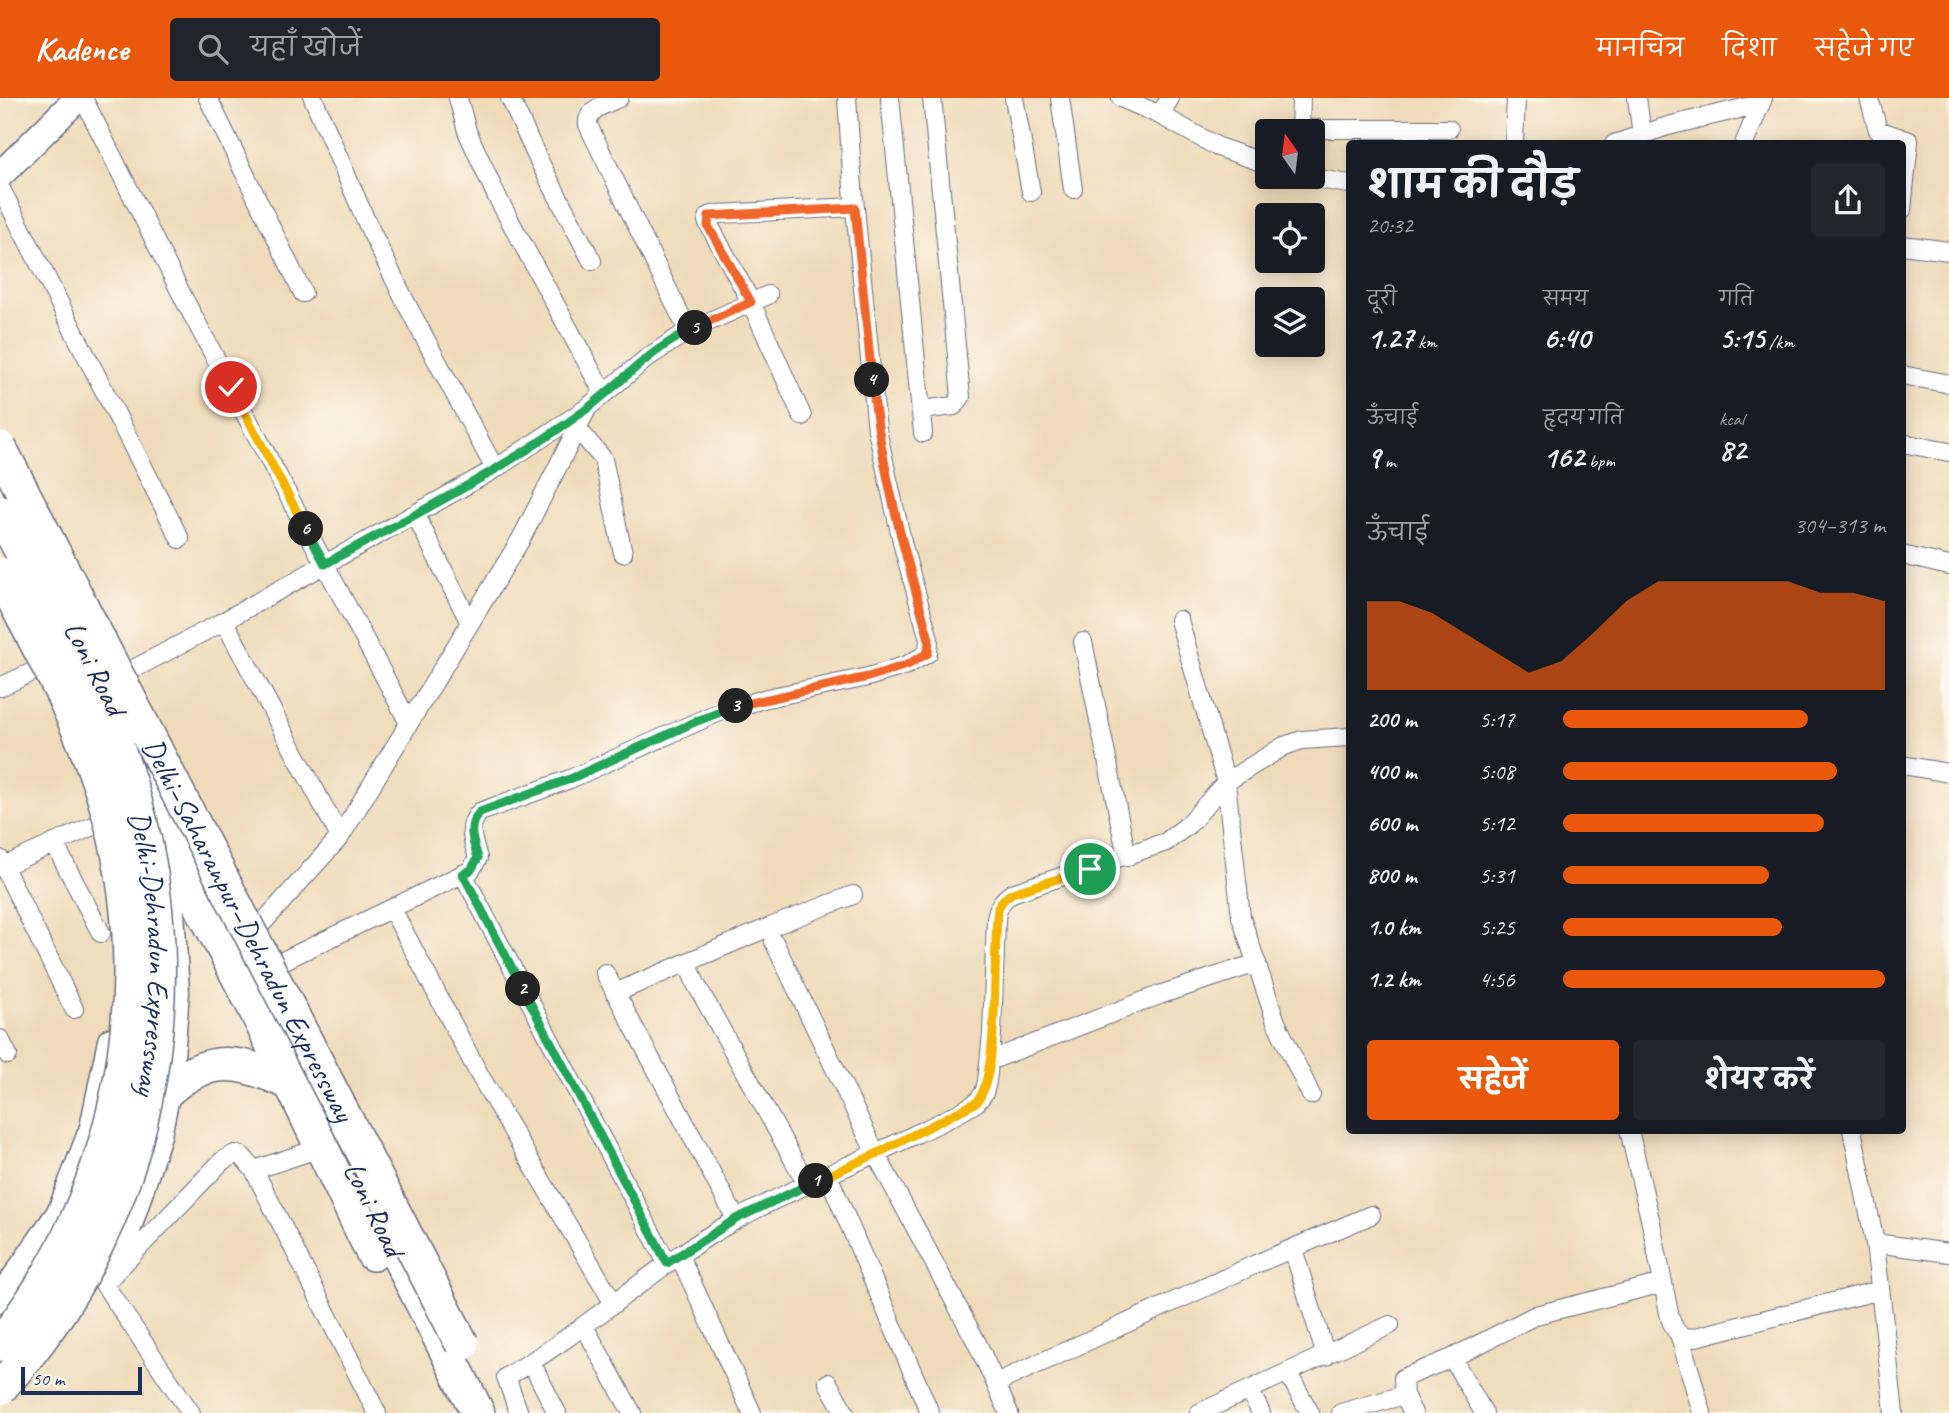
<!DOCTYPE html>
<html lang="hi">
<head>
<meta charset="utf-8">
<style>
  :root { --surface:#171b24; --page:#20242c; --text:#f1f3f6; --muted:#9ea1a6; --accent:#ea580c }
  body { margin:0; font-family:Caveat,"Playpen Sans Deva",sans-serif; background:var(--page); color:var(--text); height:100vh; display:flex; flex-direction:column; font-size:26px; white-space:nowrap }
  * { box-sizing:border-box; margin:0 }
  p { font-size:23px; color:var(--muted) }
  .icon { flex:none; width:38px; height:38px; fill:none; stroke:currentColor; stroke-width:2; stroke-linecap:round; stroke-linejoin:round }
  .map { position:relative; flex:1; overflow:hidden }
  .panel { position:absolute; left:1346px; top:42px; width:560px; height:994px; display:flex; flex-direction:column; background:var(--surface); border-radius:7px; box-shadow:0 4px 18px #0003 }
  .panel>* { flex:none }
  .needle { width:46px; rotate:346deg }
  .controls { position:absolute; left:1255px; top:21px; display:grid; gap:14px }
  .controls a { display:grid; place-items:center; width:70px; height:70px; border-radius:7px; background:var(--surface); box-shadow:0 4px 18px #0003; font-size:35px }
  .scale { position:absolute; left:21px; bottom:18px; width:121px; box-sizing:border-box; padding-left:7px; border:4px solid #1b2f5e; border-top:0; font-size:19px; line-height:24px; white-space:nowrap; color:#1b2f5e; -webkit-text-stroke:5px #fbf7ec; paint-order:stroke }
  .pin { position:absolute; display:grid; place-items:center; width:60px; height:60px; color:#fff; margin:-30px; border:4px solid #fff; border-radius:50%; box-shadow:0 2px 7px #0007 }
  .km { position:absolute; width:35px; height:35px; margin:-18px; border-radius:50%; background:#222; color:#fff; font-size:19px; line-height:35px; text-align:center }
  .round { display:grid; place-items:center; flex:none; width:74px; height:74px; border-radius:7px; background:var(--page) }
  .head { display:flex; align-items:center; justify-content:space-between; height:119px; padding:0 21px }
  h1 { font-size:38px; font-weight:700; line-height:52px }
  .metrics { display:grid; grid-template-columns:repeat(3,1fr); gap:10px; height:119px; padding:7px 21px }
  .metrics div { display:grid; align-content:center }
  .metrics b { font-size:30px; font-weight:700 }
  .metrics small { font-size:19px; font-weight:400 }
  .metrics p { font-size:19px }
  .chart { height:196px; padding:14px 21px }
  .chart p { display:flex; justify-content:space-between }
  .chart svg { width:100%; height:126px; margin-top:7px; fill:var(--accent); opacity:.7 }
  .action { display:flex; gap:14px; margin-top:auto; padding:14px 21px }
  .action a { flex:1; height:80px; border-radius:7px; background:var(--accent); color:#fff; font-size:28px; font-weight:700; line-height:80px; text-align:center }
  .action a+a { background:var(--page); color:var(--text) }
  ul { padding:0 21px; list-style:none; font-size:23px }
  li { display:grid; grid-template-columns:112px 84px 1fr; align-items:center; height:52px }
  li i { height:18px; border-radius:9px; background:var(--accent) }
  header { display:flex; align-items:center; gap:42px; box-sizing:border-box; height:98px; padding:0 35px; background:var(--accent); color:#fff }
  header strong { font-size:33px }
  nav { display:flex; gap:38px; margin-inline-start:auto; font-size:24px }
  .search { width:490px; height:63px; background:var(--page); display:flex; align-items:center; gap:18px; box-sizing:border-box; padding:0 24px; border-radius:7px; color:var(--muted); font-size:26px }
  .map>svg:first-child { display:block }
</style>
</head>
<body>
<header>
<strong>Kadence</strong>
<div class="search"><svg class="icon" aria-label="search" viewBox="0 0 24 24"><circle cx="10" cy="10" r="6"/><path d="M15 15l6 6"/></svg>यहाँ खोजें</div>
<nav><a>मानचित्र</a><a>दिशा</a><a>सहेजे गए</a></nav>
</header>
<div class="map">
<svg width="1949" height="1315" viewBox="0 0 1949 1315">
  <rect width="100%" height="100%" fill="#fbf7ec"/>
  <filter id="ink" filterUnits="userSpaceOnUse"><feTurbulence type="fractalNoise" baseFrequency=".0143" numOctaves="2"/><feDisplacementMap in="SourceGraphic" scale="14" xChannelSelector="R" yChannelSelector="G"/><feConvolveMatrix kernelMatrix="1 2 1 2 8 2 1 2 1" color-interpolation-filters="sRGB"/></filter>
  <filter id="wash" filterUnits="userSpaceOnUse"><feTurbulence type="fractalNoise" baseFrequency=".00686" numOctaves="4" result="noise"/><feDisplacementMap in="SourceGraphic" scale="28" xChannelSelector="R" yChannelSelector="G"/><feGaussianBlur stdDeviation="1.57" result="paint"/><feColorMatrix in="noise" values="0 0 0 0 0 0 0 0 0 0 0 0 0 0 0 0 0 1.4 0 .05"/><feComposite in="paint" operator="in"/></filter>
  <g filter="url(#wash)">
    <rect width="100%" height="100%" fill="#efdbb9"/>
  </g>
  <g filter="url(#ink)">
    <g fill="none" stroke-linecap="round" stroke-linejoin="round">
      <!-- street casing -->
      <g stroke="#656b7e" stroke-width="20">
        <path id="street" d="M83,0L184,201L409,625
          M208,0L303,195
          M313,0L367,125L407,207L495,371
          M458,0L467,33L496,97L604,296
          M510,0L537,59L592,163
          M619,0C606,6 586,11 588,27L688,233
          M890,0L923,335
          M1014,0L1031,94
          M1060,0L1073,91
          M1121,0L1160,17L1218,49L1267,66
          M1637,0L1642,37
          M1869,0L1878,32L1909,43L1902,112
          M1160,17L1170,0
          M1300,31H1449
          M1300,33L1301,0
          M1514,46L1516,0
          M1614,46L1668,28L1760,6
          M1744,46L1763,0
          M1307,79L1349,86
          M0,89L180,441
          M1902,147L1949,153
          M1902,277L1945,285
          M921,312L954,308L961,299L932,0
          M802,318L751,204L707,123L709,118L717,116L855,109
          M577,330L603,361L623,455
          M1902,345L1949,354
          M415,416L470,525
          M1902,457L1949,468
          M1179,522L1226,684L1241,819L1276,924L1311,997
          M224,523L340,739
          M1083,544L1127,759
          M113,582L224,523L495,371L587,310L647,260L688,233L768,197
          M0,589L54,564
          M1902,667L1949,675
          M54,745L101,835
          M0,761L74,911
          M4,768L113,719
          M463,776L667,1165
          M392,811L479,976L614,1206
          M249,840L340,739L521,441L587,311
          M774,844L876,1056L978,1247L1009,1315
          M687,864L696,886L808,1088
          M262,873L471,772L478,760C473,743 466,728 480,714L570,681L717,615L767,600L868,579L907,567L928,555L929,541L904,452L877,332L853,90L847,0
          M605,875L736,1121
          M615,895L760,833L853,797
          M0,941L8,957
          M989,963L1162,896L1257,865
          M1629,1032L1651,1125L1670,1220C1675,1233 1677,1238 1692,1240L1880,1192
          M1852,1032L1875,1145L1894,1315
          M254,1072L320,1050
          M828,1077L930,1315
          M1875,1145L1949,1155
          M1293,1151L1326,1258
          M679,1157L752,1315
          M584,1228L632,1315
          M1680,1239L1702,1315
          M1452,1260L1484,1315
          M531,1264L557,1315
          M1288,1275L1310,1315
          M828,1285L845,1315
          M996,1285L1256,1166L1371,1117
          M1250,1293L1261,1315
          M1404,1297L1413,1315
          M191,1315L104,1186L222,1063L235,1056L242,1058L254,1072L377,1315
          M519,1315L506,1279C587,1233 653,1168 734,1123C792,1090 856,1066 916,1036C937,1026 958,1017 977,1004L984,995L987,984L992,936L996,821C998,808 1002,802 1012,795L1166,744L1189,726L1226,684L1284,648L1302,642L1349,639
          M1199,1315L1390,1227
          M1341,1315L1404,1297L1403,1280L1452,1260L1536,1217L1663,1185"/>
      </g>
      <!-- secondary casing -->
      <g stroke="#656b7e" stroke-width="29">
        <path id="secondary" d="M0,77L78,0
          M80,1175L108,1159L125,1139L158,1037L169,984L176,894L167,749
          M0,1202L61,1113L93,1030L111,943"/>
      </g>
      <!-- highway casing -->
      <g stroke="#656b7e" stroke-width="36">
        <path id="highway" d="M135,683L253,907L373,1156
          M167,993C207,956 242,962 289,985
          M376,1115L478,1315"/>
      </g>
      <!-- street -->
      <use href="#street" stroke="#fff" stroke-width="18"/>
      <!-- secondary -->
      <use href="#secondary" stroke="#fff" stroke-width="26"/>
      <!-- highway -->
      <use href="#highway" stroke="#fff" stroke-width="33"/>
      <!-- highway-bridge casing -->
      <g stroke="#656b7e" stroke-width="36" stroke-linecap="butt">
        <g id="highway-bridge">
          <path id="s1" d="M0,350L462,1246"/>
          <path id="s2" d="M0,414C47,502 100,590 130,686C195,893 148,1129 0,1290"/>
          <path d="M0,476C37,546 76,615 101,691C163,878 124,1093 0,1246"/>
        </g>
      </g>
      <!-- highway-bridge -->
      <use href="#highway-bridge" stroke="#fff" stroke-width="33"/>
    </g>
  </g>
  <g fill="none" stroke-linecap="round" stroke-linejoin="round" filter="url(#ink)">
    <!-- split-1 casing -->
    <g stroke="#fff" stroke-width="14">
      <path id="split-1" d="M816,1083L876,1056L977,1004C1001,973 992,854 998,810L1003,802L1012,795L1090,771"/>
    </g>
    <!-- split-2 casing -->
    <g stroke="#fff" stroke-width="14">
      <path id="split-2" d="M523,891L667,1165L736,1121L816,1083"/>
    </g>
    <!-- split-3 casing -->
    <g stroke="#fff" stroke-width="14">
      <path id="split-3" d="M523,891L463,776L471,772L478,760C473,743 466,728 480,714L570,681L697,623L736,608"/>
    </g>
    <!-- split-4 casing -->
    <g stroke="#fff" stroke-width="14">
      <path id="split-4" d="M736,608L868,579L907,567L928,555L929,541C905,456 881,371 872,282"/>
    </g>
    <!-- split-5 casing -->
    <g stroke="#fff" stroke-width="14">
      <path id="split-5" d="M695,230L751,204L708,128L709,118L855,110L872,282"/>
    </g>
    <!-- split-6 casing -->
    <g stroke="#fff" stroke-width="14">
      <path id="split-6" d="M306,431L325,466C413,417 506,371 588,310C623,283 653,249 695,230"/>
    </g>
    <!-- split-7 casing -->
    <g stroke="#fff" stroke-width="14">
      <path id="split-7" d="M231,289L306,431"/>
    </g>
    <!-- split-1 -->
    <use href="#split-1" stroke="#f5b400" stroke-width="9"/>
    <!-- split-2 -->
    <use href="#split-2" stroke="#22a559" stroke-width="9"/>
    <!-- split-3 -->
    <use href="#split-3" stroke="#22a559" stroke-width="9"/>
    <!-- split-4 -->
    <use href="#split-4" stroke="#f0652b" stroke-width="9"/>
    <!-- split-5 -->
    <use href="#split-5" stroke="#f0652b" stroke-width="9"/>
    <!-- split-6 -->
    <use href="#split-6" stroke="#22a559" stroke-width="9"/>
    <!-- split-7 -->
    <use href="#split-7" stroke="#f5b400" stroke-width="9"/>
  </g>
  <g text-anchor="middle" dominant-baseline="central" stroke-width="5" stroke-linejoin="round" paint-order="stroke">
    <!-- street labels -->
    <g font-size="30" fill="#1b2f5e" stroke="#fbf7ec">
      <text transform="translate(95 570) rotate(63)">Loni Road</text>
      <text stroke="none"><textPath href="#s1" startOffset="542">Delhi–Saharanpur–Dehradun Expressway</textPath></text>
      <text stroke="none"><textPath href="#s2" startOffset="474">Delhi-Dehradun Expressway</textPath></text>
      <text transform="translate(374 1111) rotate(64)">Loni Road</text>
    </g>
  </g>
</svg>
<div class="controls">
<a><svg class="needle" viewBox="-14 -14 28 28"><path d="M0-13l5 13h-10z" fill="#e53935"/><path d="M0 13l5-13h-10z" fill="#9ea1a6"/></svg></a>
<a><svg class="icon" aria-label="locate" viewBox="0 0 24 24"><circle cx="12" cy="12" r="6"/><path d="M12 2v4M12 18v4M2 12h4M18 12h4"/></svg></a>
<a><svg class="icon" aria-label="layers" viewBox="0 0 24 24"><path d="M12 4l9 5-9 5-9-5zM3 14l9 5 9-5"/></svg></a>
</div>
<div class="scale">50 m</div>
<div class="pin" style="left:1090px;top:771px;background:#1e9e55"><svg class="icon" aria-label="arrive" viewBox="0 0 24 24"><path d="M6 21V4h12l-3 4 3 4H6"/></svg></div>
<div class="pin" style="left:231px;top:289px;background:#d93025"><svg class="icon" aria-label="check" viewBox="0 0 24 24"><path d="M5 12l5 5 9-10"/></svg></div>
<b class="km" style="left:816px;top:1083px">1</b>
<b class="km" style="left:523px;top:891px">2</b>
<b class="km" style="left:736px;top:608px">3</b>
<b class="km" style="left:872px;top:282px">4</b>
<b class="km" style="left:695px;top:230px">5</b>
<b class="km" style="left:306px;top:431px">6</b>
<section class="panel">
<div class="head"><div><h1>शाम की दौड़</h1><p>20:32</p></div><a class="round"><svg class="icon" aria-label="share" viewBox="0 0 24 24"><path d="M12 15V3M7 8l5-5 5 5M5 13v7h14v-7"/></svg></a></div>
<div class="metrics">
<div><p>दूरी</p><b>1.27<small> km</small></b></div>
<div><p>समय</p><b>6:40</b></div>
<div><p>गति</p><b>5:15<small> /km</small></b></div>
</div>
<div class="metrics">
<div><p>ऊँचाई</p><b>9<small> m</small></b></div>
<div><p>हृदय गति</p><b>162<small> bpm</small></b></div>
<div><p>kcal</p><b>82</b></div>
</div>
<div class="chart"><p><span>ऊँचाई</span>304–313 m</p>
<svg viewBox="0 0 160 44" preserveAspectRatio="none"><path d="M0 44V13L10 13L20 17L30 24L40 31L50 38L60 34L70 24L80 13L90 6L100 6L110 6L120 6L130 6L140 10L150 10L160 13V44z"/></svg>
</div>
<ul>
<li><b>200 m</b>5:17<i style="width:76%"></i></li>
<li><b>400 m</b>5:08<i style="width:85%"></i></li>
<li><b>600 m</b>5:12<i style="width:81%"></i></li>
<li><b>800 m</b>5:31<i style="width:64%"></i></li>
<li><b>1.0 km</b>5:25<i style="width:68%"></i></li>
<li><b>1.2 km</b>4:56<i style="width:100%"></i></li>
</ul>
<div class="action"><a>सहेजें</a><a>शेयर करें</a></div>
</section>
</div>
</body>
</html>
